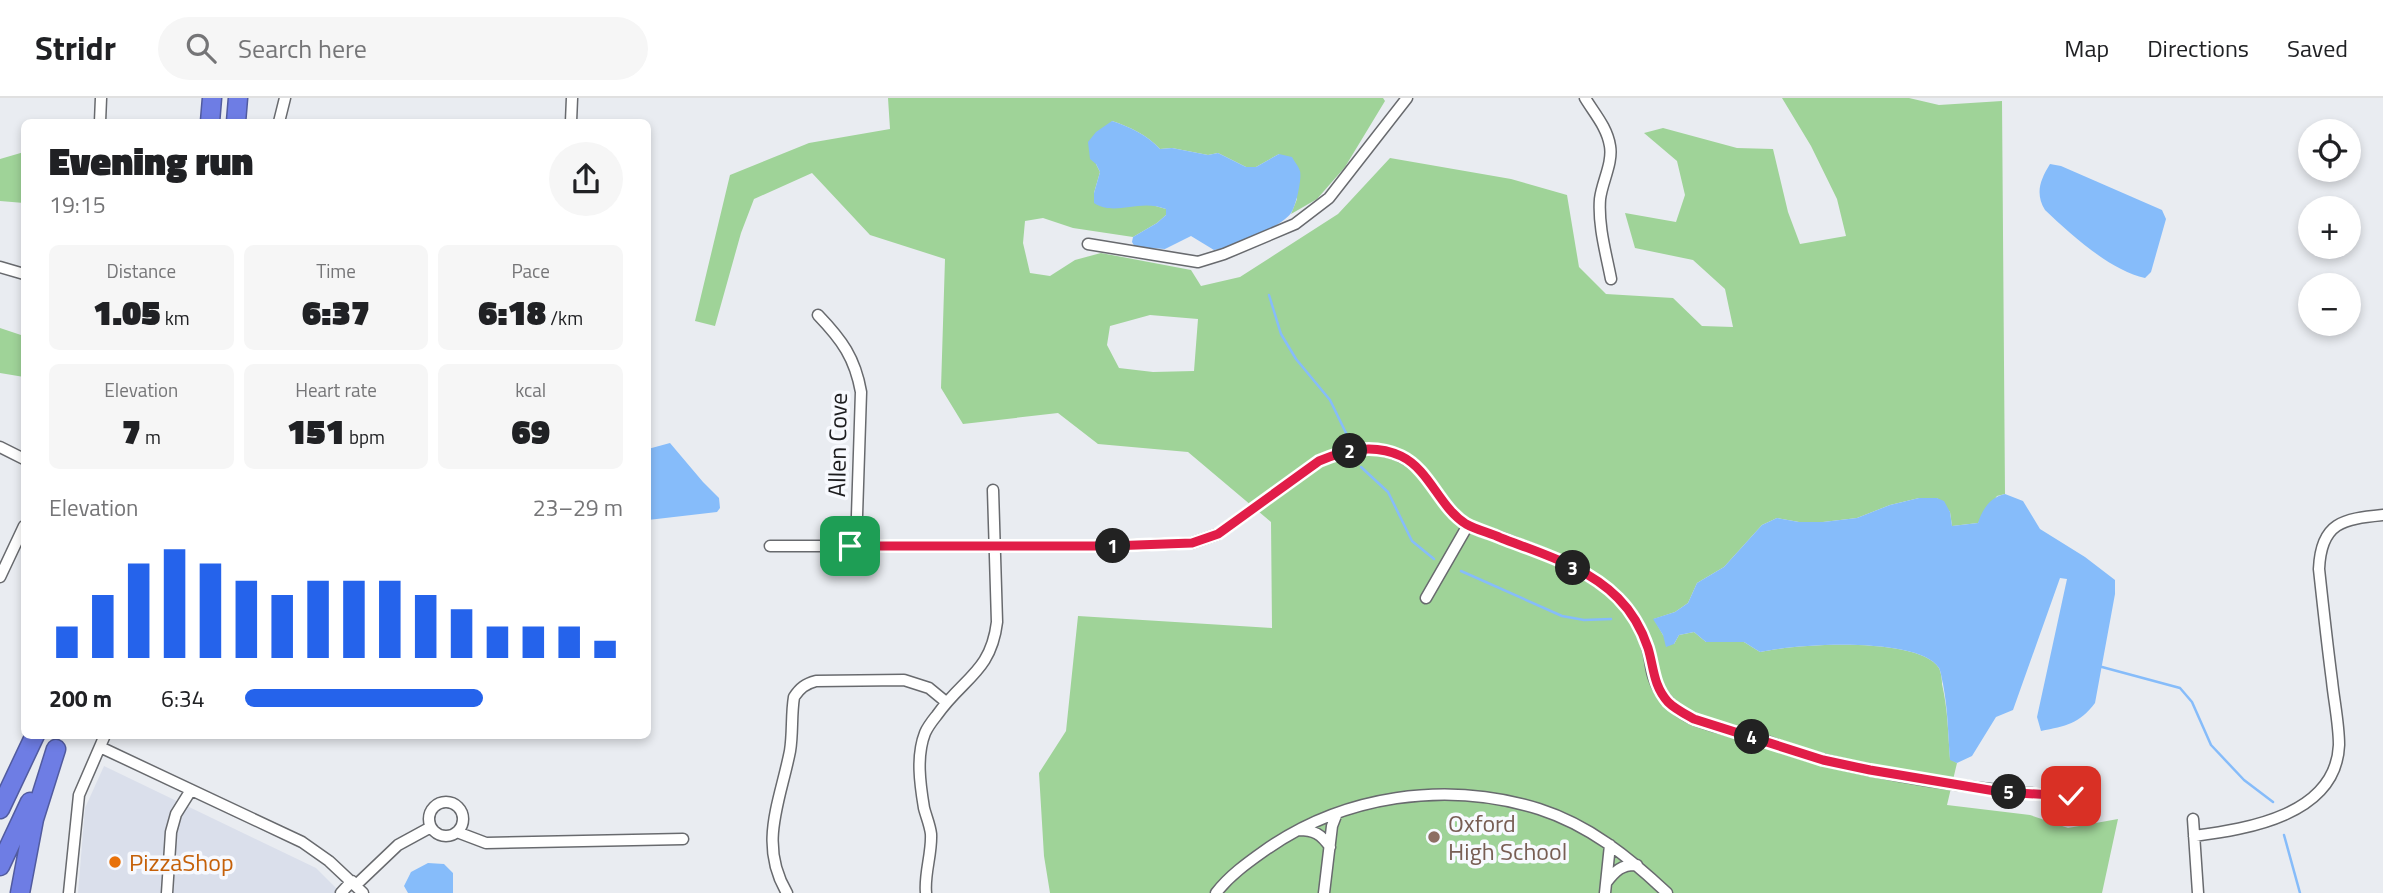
<!DOCTYPE html>
<html lang="en">
<head>
<meta charset="utf-8">
<style>
  :root { --surface:#fff; --page:#f6f6f6; --text:#202124; --muted:#757577; --line:#e0e0e0; --accent:#2563eb }
  body { margin:0; font-family:"Titillium Web",sans-serif; background:var(--page); color:var(--text); height:100vh; display:flex; flex-direction:column; font-size:26px; white-space:nowrap }
  * { box-sizing:border-box; margin:0 }
  p { font-size:23px; color:var(--muted) }
  .icon { flex:none; width:38px; height:38px; fill:none; stroke:currentColor; stroke-width:2; stroke-linecap:round; stroke-linejoin:round }
  .map { position:relative; flex:1; overflow:hidden }
  .side { position:absolute; left:21px; top:21px; width:630px; height:620px; display:flex; flex-direction:column; background:var(--surface); border-radius:10px; box-shadow:0 4px 10px #0003 }
  .side>* { flex:none }
  .fabs { position:absolute; left:2298px; top:21px; display:grid; gap:14px }
  .fabs a { display:grid; place-items:center; width:63px; height:63px; border-radius:50%; background:var(--surface); box-shadow:0 4px 10px #0003; font-size:35px }
  .pin { position:absolute; display:grid; place-items:center; width:60px; height:60px; color:#fff; margin:-30px; border-radius:14px; box-shadow:0 4px 10px #0006 }
  .km { position:absolute; width:35px; height:35px; margin:-18px; border-radius:50%; background:#222; color:#fff; font-size:19px; line-height:35px; text-align:center }
  .round { display:grid; place-items:center; flex:none; width:74px; height:74px; border-radius:37px; background:var(--page) }
  .summary { display:flex; align-items:center; justify-content:space-between; height:119px; padding:0 28px }
  h1 { font-size:38px; font-weight:800; line-height:52px }
  .figures { display:grid; grid-template-columns:repeat(3,1fr); gap:10px; height:119px; padding:7px 28px }
  .figures div { display:grid; align-content:center; border-radius:10px; background:var(--page); text-align:center }
  .figures b { font-size:35px; font-weight:800 }
  .figures small { font-size:19px; font-weight:400 }
  .figures p { font-size:19px }
  .chart { height:196px; padding:14px 28px }
  .chart p { display:flex; justify-content:space-between }
  .chart svg { width:100%; height:126px; margin-top:7px; stroke:var(--accent); stroke-width:6 }
  ul { padding:0 28px; list-style:none; font-size:23px }
  li { display:grid; grid-template-columns:112px 84px 1fr; align-items:center; height:52px }
  li i { height:18px; border-radius:9px; background:var(--accent) }
  header { display:flex; align-items:center; gap:42px; box-sizing:border-box; height:98px; padding:0 35px; background:var(--surface); border-bottom:2px solid var(--line) }
  header strong { font-size:33px }
  nav { display:flex; gap:38px; margin-inline-start:auto; font-size:24px }
  .search { width:490px; height:63px; background:var(--page); display:flex; align-items:center; gap:18px; box-sizing:border-box; padding:0 24px; border-radius:38px; color:var(--muted); font-size:26px }
  .map>svg:first-child { display:block }
</style>
</head>
<body>
<header>
<strong>Stridr</strong>
<div class="search"><svg class="icon" aria-label="search" viewBox="0 0 24 24"><circle cx="10" cy="10" r="6"/><path d="M15 15l6 6"/></svg>Search here</div>
<nav><a>Map</a><a>Directions</a><a>Saved</a></nav>
</header>
<div class="map">
<svg width="2383" height="795" viewBox="0 0 2383 795">
  <rect width="100%" height="100%" fill="#e9ecf1"/>
  <!-- built -->
  <path fill="#dadfeb" d="M104,668L316,770L341,795H78L85,710Z"/>
  <!-- green -->
  <path fill="#9fd398" fill-rule="evenodd" d="M888,0H1383L1385,3L1345,69L1317,101L1291,116L1297,101L1279,56L1256,69H1246L1218,55L1208,57L1172,50L1160,51C1147,37 1130,29 1112,23L1096,66L1100,74L1094,95L1127,108L1145,105L1166,111V117L1157,125L1133,139L1073,130L1043,120L1025,123L1023,145L1030,175L1050,178L1075,162L1101,155L1191,172L1201,188L1240,179L1338,116L1390,60L1511,81L1567,97L1579,169L1606,196L1673,200L1702,228L1733,229L1725,191L1693,162L1635,150L1625,115L1676,124L1685,97L1677,63L1644,35L1663,30L1737,50L1773,51L1788,114L1800,146L1846,138L1837,101L1811,48L1782,0H1909L1939,7L2002,3L2005,396L1997,398L1978,425L1952,428L1950,414L1937,400H1919L1890,407L1857,420L1823,424H1799L1777,420L1762,427L1724,469L1697,485L1688,505L1675,514L1654,521L1663,537L1674,546L1679,537L1694,534L1706,544H1744L1760,554C1794,546 1918,538 1939,570C1941,574 1942,582 1942,586C1948,612 1948,636 1950,661L1957,665L1947,707L2030,717L2068,730L2118,721L2102,795H1050L1044,758L1039,675L1066,633L1078,518L1272,530L1271,424L1188,354L1098,346L1058,315L963,326L941,290L945,161L870,137L812,75L754,101L741,135L715,228L695,223L730,77L809,45L890,31ZM1150,217L1198,221L1194,273L1153,274L1119,270L1107,247L1110,228Z
    M24,54V105L0,103V61Z
    M0,230L24,238V279L0,275Z"/>
  <!-- water -->
  <path fill="#86bcfa" d="M1112,23C1130,29 1147,37 1160,51L1172,50L1208,57L1218,55L1246,69H1256L1279,56L1292,59C1294,63 1299,69 1300,73C1302,81 1296,108 1291,115C1281,130 1231,149 1214,152L1191,138L1165,151L1135,149L1132,144L1133,139L1157,125L1166,117V111C1139,100 1115,119 1094,105V95L1100,74L1096,66L1090,61L1088,44L1096,34Z
    M2050,66L2061,68L2162,112L2166,121L2151,174L2145,180C2111,173 2070,136 2045,112C2035,96 2040,82 2050,66Z
    M670,345L703,384L719,400L720,410L717,414L648,422V351Z
    M2005,396L2023,403L2040,431L2085,459L2115,482V496L2095,605C2079,626 2066,628 2041,633L2037,619L2067,481L2060,480L2013,612L1996,619L1972,658L1957,665L1950,662C1948,636 1948,612 1943,586C1942,582 1941,574 1939,570C1918,538 1794,546 1760,554L1744,544H1706L1694,534L1679,537L1674,546L1666,549L1663,537L1653,521L1675,514L1688,505L1697,485L1724,469L1762,427L1777,420L1799,424H1823L1857,420L1890,407L1919,400H1937L1944,403L1950,414L1952,428L1978,425C1982,412 1990,399 2005,396Z
    M428,765L444,766L453,775V795H408L404,788L411,774Z"/>
  <g fill="none" stroke-linecap="round" stroke-linejoin="round">
    <!-- stream -->
    <path stroke="#86bcfa" stroke-width="2.5" d="M1269,197L1281,236L1296,261L1330,302L1346,335
      M1361,369L1388,394L1412,443L1434,461
      M1461,473L1562,518L1584,522L1611,521
      M2102,569L2180,590L2192,604L2211,647L2244,682L2273,704
      M2284,737L2300,795"/>
    <!-- minor casing -->
    <g stroke="#686a6e" stroke-width="13">
      <path id="minor" d="M1585,0C1594,15 1607,29 1610,48C1613,65 1602,84 1600,101C1598,128 1606,155 1611,181
        M100,24L101,0
        M279,24L285,0
        M571,24L572,0
        M1088,146L1198,164L1224,156L1295,126L1329,100L1407,0
        M0,169L24,176
        M818,217C842,242 855,260 861,294L856,448
        M0,349L24,361
        M770,448H1110L1192,445L1218,436L1319,363C1345,352 1373,345 1400,358C1430,371 1439,409 1466,426C1476,432 1489,435 1500,439C1540,455 1587,469 1618,500C1631,513 1642,531 1647,549C1651,559 1650,570 1654,580C1660,599 1676,613 1693,621C1712,629 1734,633 1754,639C1778,647 1801,656 1825,662C1905,682 1989,693 2071,698
        M0,479L24,428
        M1426,500L1468,427
        M100,649L302,744L329,763L363,795
        M429 721a17 17 0 1 1 34 0a17 17 0 1 1-34 0Z
        M2193,721L2198,795
        M1299,732C1314,732 1321,736 1330,749
        M457,734L486,745L683,741
        M2194,738C2248,731 2336,717 2339,647C2339,626 2334,603 2332,583C2327,545 2323,508 2319,471C2321,424 2343,421 2383,417
        M1606,785C1615,773 1622,766 1637,767
        M356,787L398,747L431,729
        M69,795L79,697L105,637
        M167,795L171,734L176,716L191,692
        M341,795L352,783
        M787,795C758,746 780,704 790,653C793,635 791,617 794,599C800,590 805,586 816,583L904,582L929,590L946,604
        M926,795C924,776 932,756 931,736C930,727 926,718 924,710C920,686 916,658 925,635C928,628 933,622 937,617C963,580 991,574 997,524L993,392
        M1216,795C1229,778 1247,765 1264,753C1343,697 1446,682 1539,711C1589,727 1629,759 1667,795
        M1324,795L1332,728L1337,715
        M1605,795L1610,747"/>
    </g>
    <!-- motorway casing -->
    <g stroke="#515b9f" stroke-width="21">
      <path id="motorway" d="M210,24L212,0
        M236,24L238,0
        M0,711L35,637
        M0,768L30,704
        M20,795L34,721L56,651"/>
    </g>
    <!-- minor -->
    <use href="#minor" stroke="#fff" stroke-width="10"/>
    <!-- motorway -->
    <use href="#motorway" stroke="#6e7de4" stroke-width="18"/>
  </g>
  <g fill="none" stroke-linecap="round" stroke-linejoin="round">
    <!-- route casing -->
    <g stroke="#fff" stroke-width="14">
      <path id="route" d="M850,448H1110L1192,445L1218,436L1319,363C1345,352 1373,345 1401,358C1430,372 1439,409 1466,426C1477,432 1490,435 1501,440C1540,455 1588,469 1618,500C1631,513 1642,532 1648,550C1654,570 1653,587 1668,604C1675,611 1685,616 1694,621L1823,662L1870,672L2001,694L2071,698"/>
    </g>
    <!-- route -->
    <use href="#route" stroke="#e11d48" stroke-width="9"/>
  </g>
  <!-- markers -->
  <circle fill="#8d6e63" stroke="#f7f9fe" stroke-width="2.5" cx="1434" cy="739" r="7"/>
  <circle fill="#e8710a" stroke="#f7f9fe" stroke-width="2.5" cx="115" cy="764" r="7"/>
  <g text-anchor="middle" dominant-baseline="central" stroke-width="7" stroke-linejoin="round" paint-order="stroke">
    <!-- street labels -->
    <g font-size="24" fill="#1c1c1e" stroke="#f7f9fe">
      <text transform="translate(837 347) rotate(-89)">Allen Cove</text>
    </g>
    <!-- education labels -->
    <g font-size="24" fill="#785e54" stroke="#f7f9fe" text-anchor="start">
      <text x="1448" y="725">Oxford<tspan x="1448" dy="28">High School</tspan></text>
    </g>
    <!-- food labels -->
    <g font-size="24" fill="#c56008" stroke="#f7f9fe" text-anchor="start">
      <text x="129" y="764">PizzaShop</text>
    </g>
  </g>
</svg>
<div class="fabs">
<a><svg class="icon" aria-label="locate" viewBox="0 0 24 24"><circle cx="12" cy="12" r="6"/><path d="M12 2v4M12 18v4M2 12h4M18 12h4"/></svg></a>
<a>+</a>
<a>−</a>
</div>
<div class="pin" style="left:850px;top:448px;background:#1e9e55"><svg class="icon" aria-label="arrive" viewBox="0 0 24 24"><path d="M6 21V4h12l-3 4 3 4H6"/></svg></div>
<div class="pin" style="left:2071px;top:698px;background:#d93025"><svg class="icon" aria-label="check" viewBox="0 0 24 24"><path d="M5 12l5 5 9-10"/></svg></div>
<b class="km" style="left:1113px;top:448px">1</b>
<b class="km" style="left:1350px;top:353px">2</b>
<b class="km" style="left:1573px;top:470px">3</b>
<b class="km" style="left:1752px;top:639px">4</b>
<b class="km" style="left:2009px;top:694px">5</b>
<section class="side">
<div class="summary"><div><h1>Evening run</h1><p>19:15</p></div><a class="round"><svg class="icon" aria-label="share" viewBox="0 0 24 24"><path d="M12 15V3M7 8l5-5 5 5M5 13v7h14v-7"/></svg></a></div>
<div class="figures">
<div><p>Distance</p><b>1.05<small> km</small></b></div>
<div><p>Time</p><b>6:37</b></div>
<div><p>Pace</p><b>6:18<small> /km</small></b></div>
</div>
<div class="figures">
<div><p>Elevation</p><b>7<small> m</small></b></div>
<div><p>Heart rate</p><b>151<small> bpm</small></b></div>
<div><p>kcal</p><b>69</b></div>
</div>
<div class="chart"><p><span>Elevation</span>23–29 m</p>
<svg viewBox="0 0 160 44" preserveAspectRatio="none"><path d="M5 44V33M15 44V22M25 44V11M35 44V6M45 44V11M55 44V17M65 44V22M75 44V17M85 44V17M95 44V17M105 44V22M115 44V27M125 44V33M135 44V33M145 44V33M155 44V38"/></svg>
</div>
<ul>
<li><b>200 m</b>6:34<i style="width:63%"></i></li>
</ul>
</section>
</div>
</body>
</html>
